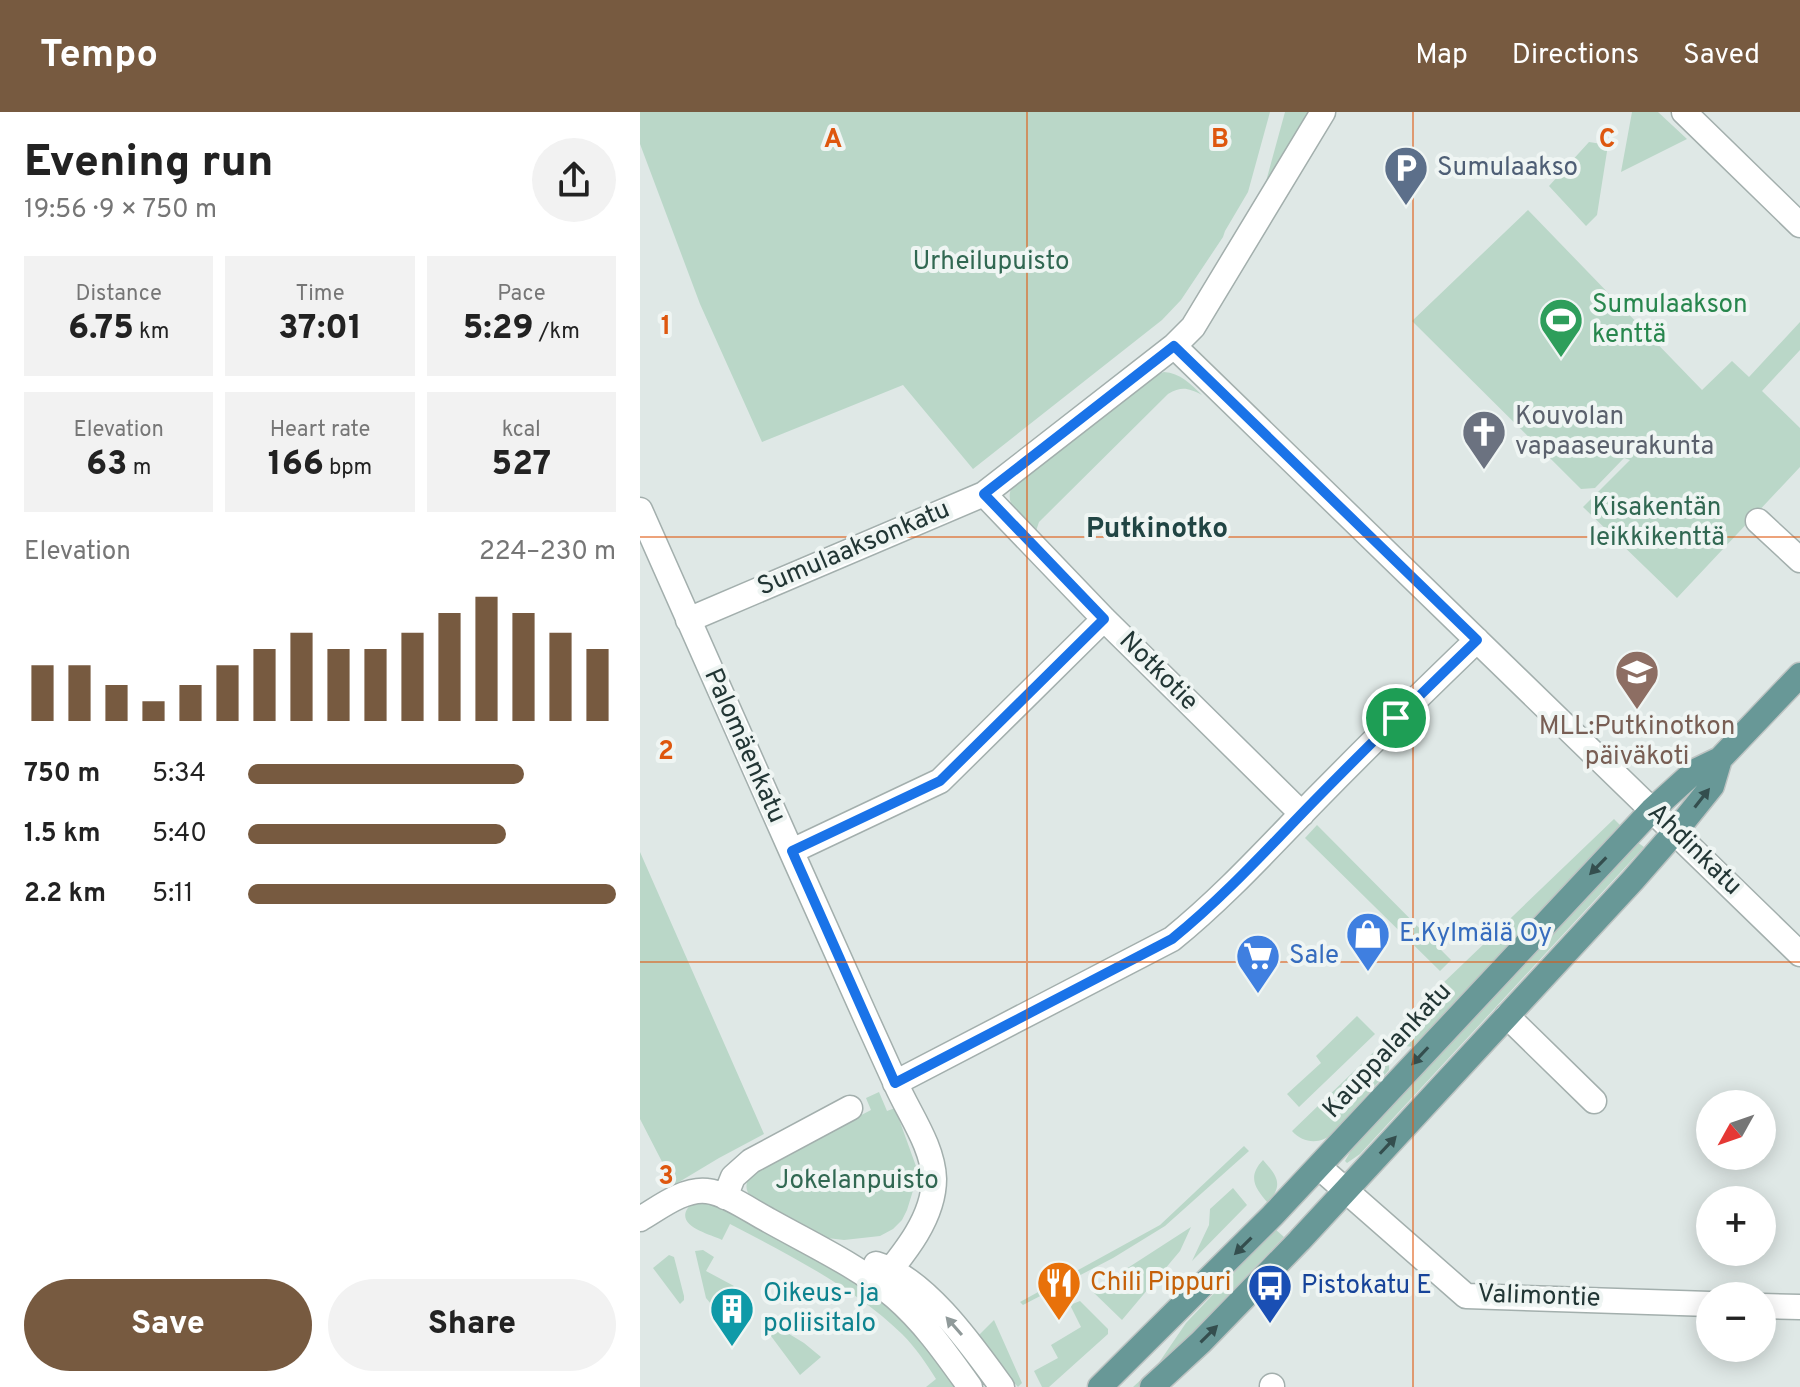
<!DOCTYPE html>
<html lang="en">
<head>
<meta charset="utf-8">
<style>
  :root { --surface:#fff; --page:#f2f2f2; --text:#222; --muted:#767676; --accent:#775a40 }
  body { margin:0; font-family:Overpass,sans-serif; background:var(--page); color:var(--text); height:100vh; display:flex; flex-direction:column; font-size:30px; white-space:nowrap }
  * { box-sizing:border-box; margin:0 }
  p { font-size:26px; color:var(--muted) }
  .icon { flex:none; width:44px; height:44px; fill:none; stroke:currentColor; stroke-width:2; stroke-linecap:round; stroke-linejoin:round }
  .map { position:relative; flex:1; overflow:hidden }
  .panel { display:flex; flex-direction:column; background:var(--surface); width:640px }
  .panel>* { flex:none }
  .needle { width:52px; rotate:230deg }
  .fabs { position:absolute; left:1056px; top:978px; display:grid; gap:16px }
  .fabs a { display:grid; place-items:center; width:80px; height:80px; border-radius:50%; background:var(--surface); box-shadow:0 4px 20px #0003; font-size:40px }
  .pin { position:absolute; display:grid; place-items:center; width:68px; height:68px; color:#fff; margin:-34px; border:4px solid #fff; border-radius:50%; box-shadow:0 2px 8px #0007 }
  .round { display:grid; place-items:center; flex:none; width:84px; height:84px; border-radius:42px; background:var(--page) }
  .head { display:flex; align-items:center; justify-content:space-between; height:136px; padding:0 24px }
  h1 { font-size:44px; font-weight:800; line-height:60px }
  .stats { display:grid; grid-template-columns:repeat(3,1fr); gap:12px; height:136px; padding:8px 24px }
  .stats div { display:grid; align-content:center; border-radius:0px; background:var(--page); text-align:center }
  .stats b { font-size:34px; font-weight:800 }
  .stats small { font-size:22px; font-weight:400 }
  .stats p { font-size:22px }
  .chart { height:224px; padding:16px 24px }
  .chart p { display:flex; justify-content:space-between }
  .chart svg { width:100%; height:144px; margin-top:8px; stroke:var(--accent); stroke-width:6 }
  .action { display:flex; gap:16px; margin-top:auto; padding:16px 24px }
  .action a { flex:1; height:92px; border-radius:48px; background:var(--accent); color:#fff; font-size:32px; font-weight:800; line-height:92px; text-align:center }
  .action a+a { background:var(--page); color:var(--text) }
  ul { padding:0 24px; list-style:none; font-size:26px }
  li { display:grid; grid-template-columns:128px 96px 1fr; align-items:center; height:60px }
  li i { height:20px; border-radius:10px; background:var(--accent) }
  header { display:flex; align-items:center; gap:48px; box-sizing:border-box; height:112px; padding:0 40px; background:var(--accent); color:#fff }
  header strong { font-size:38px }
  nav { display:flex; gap:44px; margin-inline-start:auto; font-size:28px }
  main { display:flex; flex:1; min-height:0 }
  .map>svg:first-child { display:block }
</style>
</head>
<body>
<header>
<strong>Tempo</strong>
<nav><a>Map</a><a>Directions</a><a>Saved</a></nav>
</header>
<main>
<section class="panel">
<div class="head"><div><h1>Evening run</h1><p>19:56 · 9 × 750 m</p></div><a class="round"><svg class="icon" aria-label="share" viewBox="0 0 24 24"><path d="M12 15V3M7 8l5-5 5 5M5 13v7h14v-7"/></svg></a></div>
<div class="stats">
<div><p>Distance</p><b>6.75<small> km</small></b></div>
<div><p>Time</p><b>37:01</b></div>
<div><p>Pace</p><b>5:29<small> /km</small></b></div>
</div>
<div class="stats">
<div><p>Elevation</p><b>63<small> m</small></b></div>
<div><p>Heart rate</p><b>166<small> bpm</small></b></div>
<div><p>kcal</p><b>527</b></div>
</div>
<div class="chart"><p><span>Elevation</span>224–230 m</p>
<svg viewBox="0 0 160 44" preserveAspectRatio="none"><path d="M5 44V27M15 44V27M25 44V33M35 44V38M45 44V33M55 44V27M65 44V22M75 44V17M85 44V22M95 44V22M105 44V17M115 44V11M125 44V6M135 44V11M145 44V17M155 44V22"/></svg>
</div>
<ul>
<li><b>750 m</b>5:34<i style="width:75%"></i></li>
<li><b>1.5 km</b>5:40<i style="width:70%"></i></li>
<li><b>2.2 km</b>5:11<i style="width:100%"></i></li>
</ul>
<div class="action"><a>Save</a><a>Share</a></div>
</section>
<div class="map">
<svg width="1160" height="1275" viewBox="0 0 1160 1275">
  <rect width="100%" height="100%" fill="#dfe8e6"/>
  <!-- green -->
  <path fill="#bad7c8" d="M0,0H630L608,80L585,119L583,125L541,188L522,208L333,357L263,273L122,330L60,192L0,32Z
    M645,0H669L625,73Z
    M992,0H1018L1047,27L981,60Z
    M949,30L968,33L957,103L946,114L909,74Z
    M888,98L1062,278L1092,249L1109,265L1160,210V238L1122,279L1160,316V355L1037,486L943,395L990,348L984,346L955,376L941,377L772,209Z
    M524,260C540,261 551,272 562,283C548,276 542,274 528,282L399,410L396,419C382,405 363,395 372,374L514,264Z
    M974,707L980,713L779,929L773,935L765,934L751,921Z
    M677,713L811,848L800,859L665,726Z
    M997,730L1004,735L720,1042L707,1051L705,1049L713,1035Z
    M0,740L124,1022L79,1046L34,1073L0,1007Z
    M717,904L735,922L659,995L647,982L681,951L676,944Z
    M738,936C745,943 750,948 749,958L694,1020C681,1033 664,1032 652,1019Z
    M239,980L247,999L255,996L277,1057L276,1069L267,1098L262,1108L253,1117L240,1124L204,1128L187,1126L112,1086C102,1076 107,1067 115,1058L231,998L226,986Z
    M604,1034L609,1039L525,1114L473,1146L383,1193L380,1190L520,1113Z
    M623,1048C637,1064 644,1072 628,1091C615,1076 607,1065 623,1048Z
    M593,1076L607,1093L552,1149L569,1113L570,1097Z
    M52,1091H73L198,1158L226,1175L269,1213L293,1244L315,1275H286L296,1267C286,1251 276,1236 262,1222C216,1177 148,1142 90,1112L82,1128C67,1121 30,1113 52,1091Z
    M551,1115L540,1139L482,1208L452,1179Z
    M635,1117L644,1125L519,1255L498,1275H493L518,1252L546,1211Z
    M63,1138L74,1145L66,1159L94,1174L71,1192L66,1186L55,1139Z
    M29,1143L34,1145L44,1184V1188L40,1192L13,1156Z
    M440,1189L468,1217V1222L409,1275H402L394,1259L418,1246L411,1233L441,1215L430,1193Z
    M126,1208L164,1231L181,1245L160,1263L125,1216Z
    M354,1208L382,1271L378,1275L335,1227Z"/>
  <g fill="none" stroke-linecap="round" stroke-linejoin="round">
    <!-- minor casing -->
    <g stroke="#a3afad" stroke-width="27">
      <path id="minor" d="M1044,0L1160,113
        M534,234L1160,842
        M344,382L464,507L662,702
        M0,398C75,568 150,737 226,906C236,928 246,950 256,972C269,1002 293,1034 294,1067C294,1107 262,1144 239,1172
        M1118,409L1160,448
        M48,508L344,382L534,234L553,215L683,0
        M152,739L300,669L464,507
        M867,904L954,989
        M255,971L532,827C584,785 630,734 676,687C729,633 783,580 837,528
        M679,1055L826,1184L1070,1192
        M85,1085L93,1065L111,1049L210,996
        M0,1107C19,1096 44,1076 67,1079C86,1081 111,1099 128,1108C169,1131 220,1155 255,1185C285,1211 307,1243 330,1275
        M236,1152C285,1166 333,1235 362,1275
        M1122,1194L1160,1195
        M632,1274V1275"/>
    </g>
    <!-- major casing -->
    <g stroke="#bdc3c2" stroke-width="27">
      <path id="major" d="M460,1275L632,1104L1012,698L1055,659L1080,647L1160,563
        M512,1275L561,1230L659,1129L993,768L1035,720L1072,674L1080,647"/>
    </g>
    <!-- minor -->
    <use href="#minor" stroke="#fff" stroke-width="24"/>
    <!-- major -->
    <use href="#major" stroke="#689897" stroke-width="24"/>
  </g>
  <!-- one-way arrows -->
  <defs><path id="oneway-solid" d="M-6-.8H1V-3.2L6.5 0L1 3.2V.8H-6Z" transform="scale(2)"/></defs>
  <g fill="#344e4e">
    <use href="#oneway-solid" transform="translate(1062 686) rotate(-52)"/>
    <use href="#oneway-solid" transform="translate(958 754) rotate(134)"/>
    <use href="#oneway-solid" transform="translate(780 944) rotate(133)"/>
    <use href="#oneway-solid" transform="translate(748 1033) rotate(-47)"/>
    <use href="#oneway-solid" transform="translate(603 1134) rotate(135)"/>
    <use href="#oneway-solid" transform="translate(569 1222) rotate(-45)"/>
  </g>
  <use fill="#909a9a" href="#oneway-solid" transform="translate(314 1214) rotate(-131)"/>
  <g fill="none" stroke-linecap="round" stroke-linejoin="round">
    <!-- route casing -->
    <g stroke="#fff" stroke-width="16">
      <path id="route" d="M534,234L837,528C783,580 729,633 676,687C630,734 584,785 532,827L255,971L152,739L300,669L464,507L344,382Z"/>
    </g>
    <!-- route -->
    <use href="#route" stroke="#1a73e8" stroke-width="10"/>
  </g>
  <!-- grid -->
  <path fill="none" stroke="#de570e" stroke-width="2" stroke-opacity="0.55" d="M387,0V1275M773,0V1275M0,425H1160M0,850H1160"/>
  <!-- icons -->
  <defs>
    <g id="parking-pin" transform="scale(2.3)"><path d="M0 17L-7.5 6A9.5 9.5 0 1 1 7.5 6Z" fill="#5c6f8a" stroke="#eff5f3"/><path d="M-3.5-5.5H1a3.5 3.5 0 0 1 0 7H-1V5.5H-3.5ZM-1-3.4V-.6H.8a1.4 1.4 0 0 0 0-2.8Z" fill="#fff"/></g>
    <g id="stadium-pin" transform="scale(2.3)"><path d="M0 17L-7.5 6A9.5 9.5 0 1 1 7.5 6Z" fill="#2e9e5b" stroke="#eff5f3"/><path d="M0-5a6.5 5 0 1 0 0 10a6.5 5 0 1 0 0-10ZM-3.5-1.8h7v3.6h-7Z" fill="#fff"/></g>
    <g id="church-pin" transform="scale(2.3)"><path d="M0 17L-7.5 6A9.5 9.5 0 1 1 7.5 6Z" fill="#6b7280" stroke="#eff5f3"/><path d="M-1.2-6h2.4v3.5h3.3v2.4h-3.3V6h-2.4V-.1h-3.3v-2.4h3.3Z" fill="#fff"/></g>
    <g id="school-pin" transform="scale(2.3)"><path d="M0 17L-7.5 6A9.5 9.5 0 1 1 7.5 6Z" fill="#8d6e63" stroke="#eff5f3"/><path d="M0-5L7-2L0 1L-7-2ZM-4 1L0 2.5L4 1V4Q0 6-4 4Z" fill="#fff"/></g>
    <g id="shop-pin" transform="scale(2.3)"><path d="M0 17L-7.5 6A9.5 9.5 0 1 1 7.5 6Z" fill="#3f7fe0" stroke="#eff5f3"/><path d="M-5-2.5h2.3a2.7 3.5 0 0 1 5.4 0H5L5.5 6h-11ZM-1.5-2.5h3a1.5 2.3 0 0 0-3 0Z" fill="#fff"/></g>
    <g id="supermarket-pin" transform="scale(2.3)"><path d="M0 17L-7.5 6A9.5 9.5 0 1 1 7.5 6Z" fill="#3f7fe0" stroke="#eff5f3"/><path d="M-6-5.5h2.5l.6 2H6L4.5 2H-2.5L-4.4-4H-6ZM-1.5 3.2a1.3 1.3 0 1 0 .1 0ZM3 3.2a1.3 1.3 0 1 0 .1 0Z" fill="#fff"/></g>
    <g id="restaurant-pin" transform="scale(2.3)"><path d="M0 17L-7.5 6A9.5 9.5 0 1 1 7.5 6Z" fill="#e8710a" stroke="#eff5f3"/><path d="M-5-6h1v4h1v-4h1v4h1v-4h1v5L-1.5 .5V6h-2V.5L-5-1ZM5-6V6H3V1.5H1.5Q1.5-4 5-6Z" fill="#fff"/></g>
    <g id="bus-pin" transform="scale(2.3)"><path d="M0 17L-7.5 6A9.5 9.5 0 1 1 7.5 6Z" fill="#1a4fb4" stroke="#eff5f3"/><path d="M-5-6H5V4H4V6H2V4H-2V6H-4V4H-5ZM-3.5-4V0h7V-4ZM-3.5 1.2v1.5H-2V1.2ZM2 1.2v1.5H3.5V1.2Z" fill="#fff"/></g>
    <g id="building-pin" transform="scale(2.3)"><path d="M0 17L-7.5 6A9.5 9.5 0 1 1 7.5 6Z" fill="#0f9aa8" stroke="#eff5f3"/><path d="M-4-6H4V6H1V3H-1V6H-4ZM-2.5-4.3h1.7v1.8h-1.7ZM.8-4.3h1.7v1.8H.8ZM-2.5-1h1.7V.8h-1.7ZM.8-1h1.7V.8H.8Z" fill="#fff"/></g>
  </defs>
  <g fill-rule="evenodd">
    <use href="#parking-pin" x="766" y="56"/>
    <use href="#stadium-pin" x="921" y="208"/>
    <use href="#church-pin" x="844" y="320"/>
    <use href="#school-pin" x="997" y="560"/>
    <use href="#shop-pin" x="728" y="822"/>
    <use href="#supermarket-pin" x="618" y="844"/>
    <use href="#restaurant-pin" x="419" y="1171"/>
    <use href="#bus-pin" x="630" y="1174"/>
    <use href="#building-pin" x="92" y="1197"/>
  </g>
  <g text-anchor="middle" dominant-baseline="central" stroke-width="8" stroke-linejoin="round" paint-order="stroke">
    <!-- service labels -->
    <g font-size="26" fill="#4e5e75" stroke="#eff5f3" text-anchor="start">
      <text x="797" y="56">Sumulaakso</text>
    </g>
    <!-- park labels -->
    <g font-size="26" fill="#316852" stroke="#eff5f3">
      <text x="351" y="150">Urheilupuisto</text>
      <text x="1017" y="396">Kisakentän<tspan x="1017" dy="30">leikkikenttä</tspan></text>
      <text x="217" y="1069">Jokelanpuisto</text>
    </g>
    <!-- leisure labels -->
    <g font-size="26" fill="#27864d" stroke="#eff5f3" text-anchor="start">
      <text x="952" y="193">Sumulaakson<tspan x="952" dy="30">kenttä</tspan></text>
    </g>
    <!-- worship labels -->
    <g font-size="26" fill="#5b616d" stroke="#eff5f3" text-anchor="start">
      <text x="875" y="305">Kouvolan<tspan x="875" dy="30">vapaaseurakunta</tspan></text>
    </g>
    <!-- street labels -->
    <g font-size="26" fill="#223635" stroke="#eff5f3">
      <text transform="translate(214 437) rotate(-23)">Sumulaaksonkatu</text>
      <text transform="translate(518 560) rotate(45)">Notkotie</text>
      <text transform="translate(104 634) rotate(66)">Palomäenkatu</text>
      <text transform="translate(1054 738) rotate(44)">Ahdinkatu</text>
      <text transform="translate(748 939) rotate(-47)">Kauppalankatu</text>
      <text transform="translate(899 1185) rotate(2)">Valimontie</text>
    </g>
    <!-- education labels -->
    <g font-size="26" fill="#785e54" stroke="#eff5f3">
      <text x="997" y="615">MLL:Putkinotkon<tspan x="997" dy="30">päiväkoti</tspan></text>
    </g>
    <!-- shop labels -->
    <g font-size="26" fill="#366cbe" stroke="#eff5f3" text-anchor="start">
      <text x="759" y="822">E.Kylmälä Oy</text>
      <text x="649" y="844">Sale</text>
    </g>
    <!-- food labels -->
    <g font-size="26" fill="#c56008" stroke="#eff5f3" text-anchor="start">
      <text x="450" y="1171">Chili Pippuri</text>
    </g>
    <!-- transit labels -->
    <g font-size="26" fill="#164399" stroke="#eff5f3" text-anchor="start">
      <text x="661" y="1174">Pistokatu E</text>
    </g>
    <!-- culture labels -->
    <g font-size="26" fill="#0d838f" stroke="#eff5f3" text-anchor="start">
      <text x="123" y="1182">Oikeus- ja<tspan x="123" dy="30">poliisitalo</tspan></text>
    </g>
    <!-- neighbourhood labels -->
    <g font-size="28" font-weight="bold" fill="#214544" stroke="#eff5f3">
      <text x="517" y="418">Putkinotko</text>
    </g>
  </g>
  <g font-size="26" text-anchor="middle" font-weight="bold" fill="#de570e" stroke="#eff5f3" stroke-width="8" stroke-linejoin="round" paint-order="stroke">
    <text x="193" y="35">A</text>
    <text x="580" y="35">B</text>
    <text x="967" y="35">C</text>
    <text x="26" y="222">1</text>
    <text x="26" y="647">2</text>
    <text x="26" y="1072">3</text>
  </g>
</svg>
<div class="fabs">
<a><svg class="needle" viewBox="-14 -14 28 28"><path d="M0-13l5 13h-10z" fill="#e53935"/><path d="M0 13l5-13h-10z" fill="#767676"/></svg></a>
<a>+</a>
<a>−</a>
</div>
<div class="pin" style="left:756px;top:606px;background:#1e9e55"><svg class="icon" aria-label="arrive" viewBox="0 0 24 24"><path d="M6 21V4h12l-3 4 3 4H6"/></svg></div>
</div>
</main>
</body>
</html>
